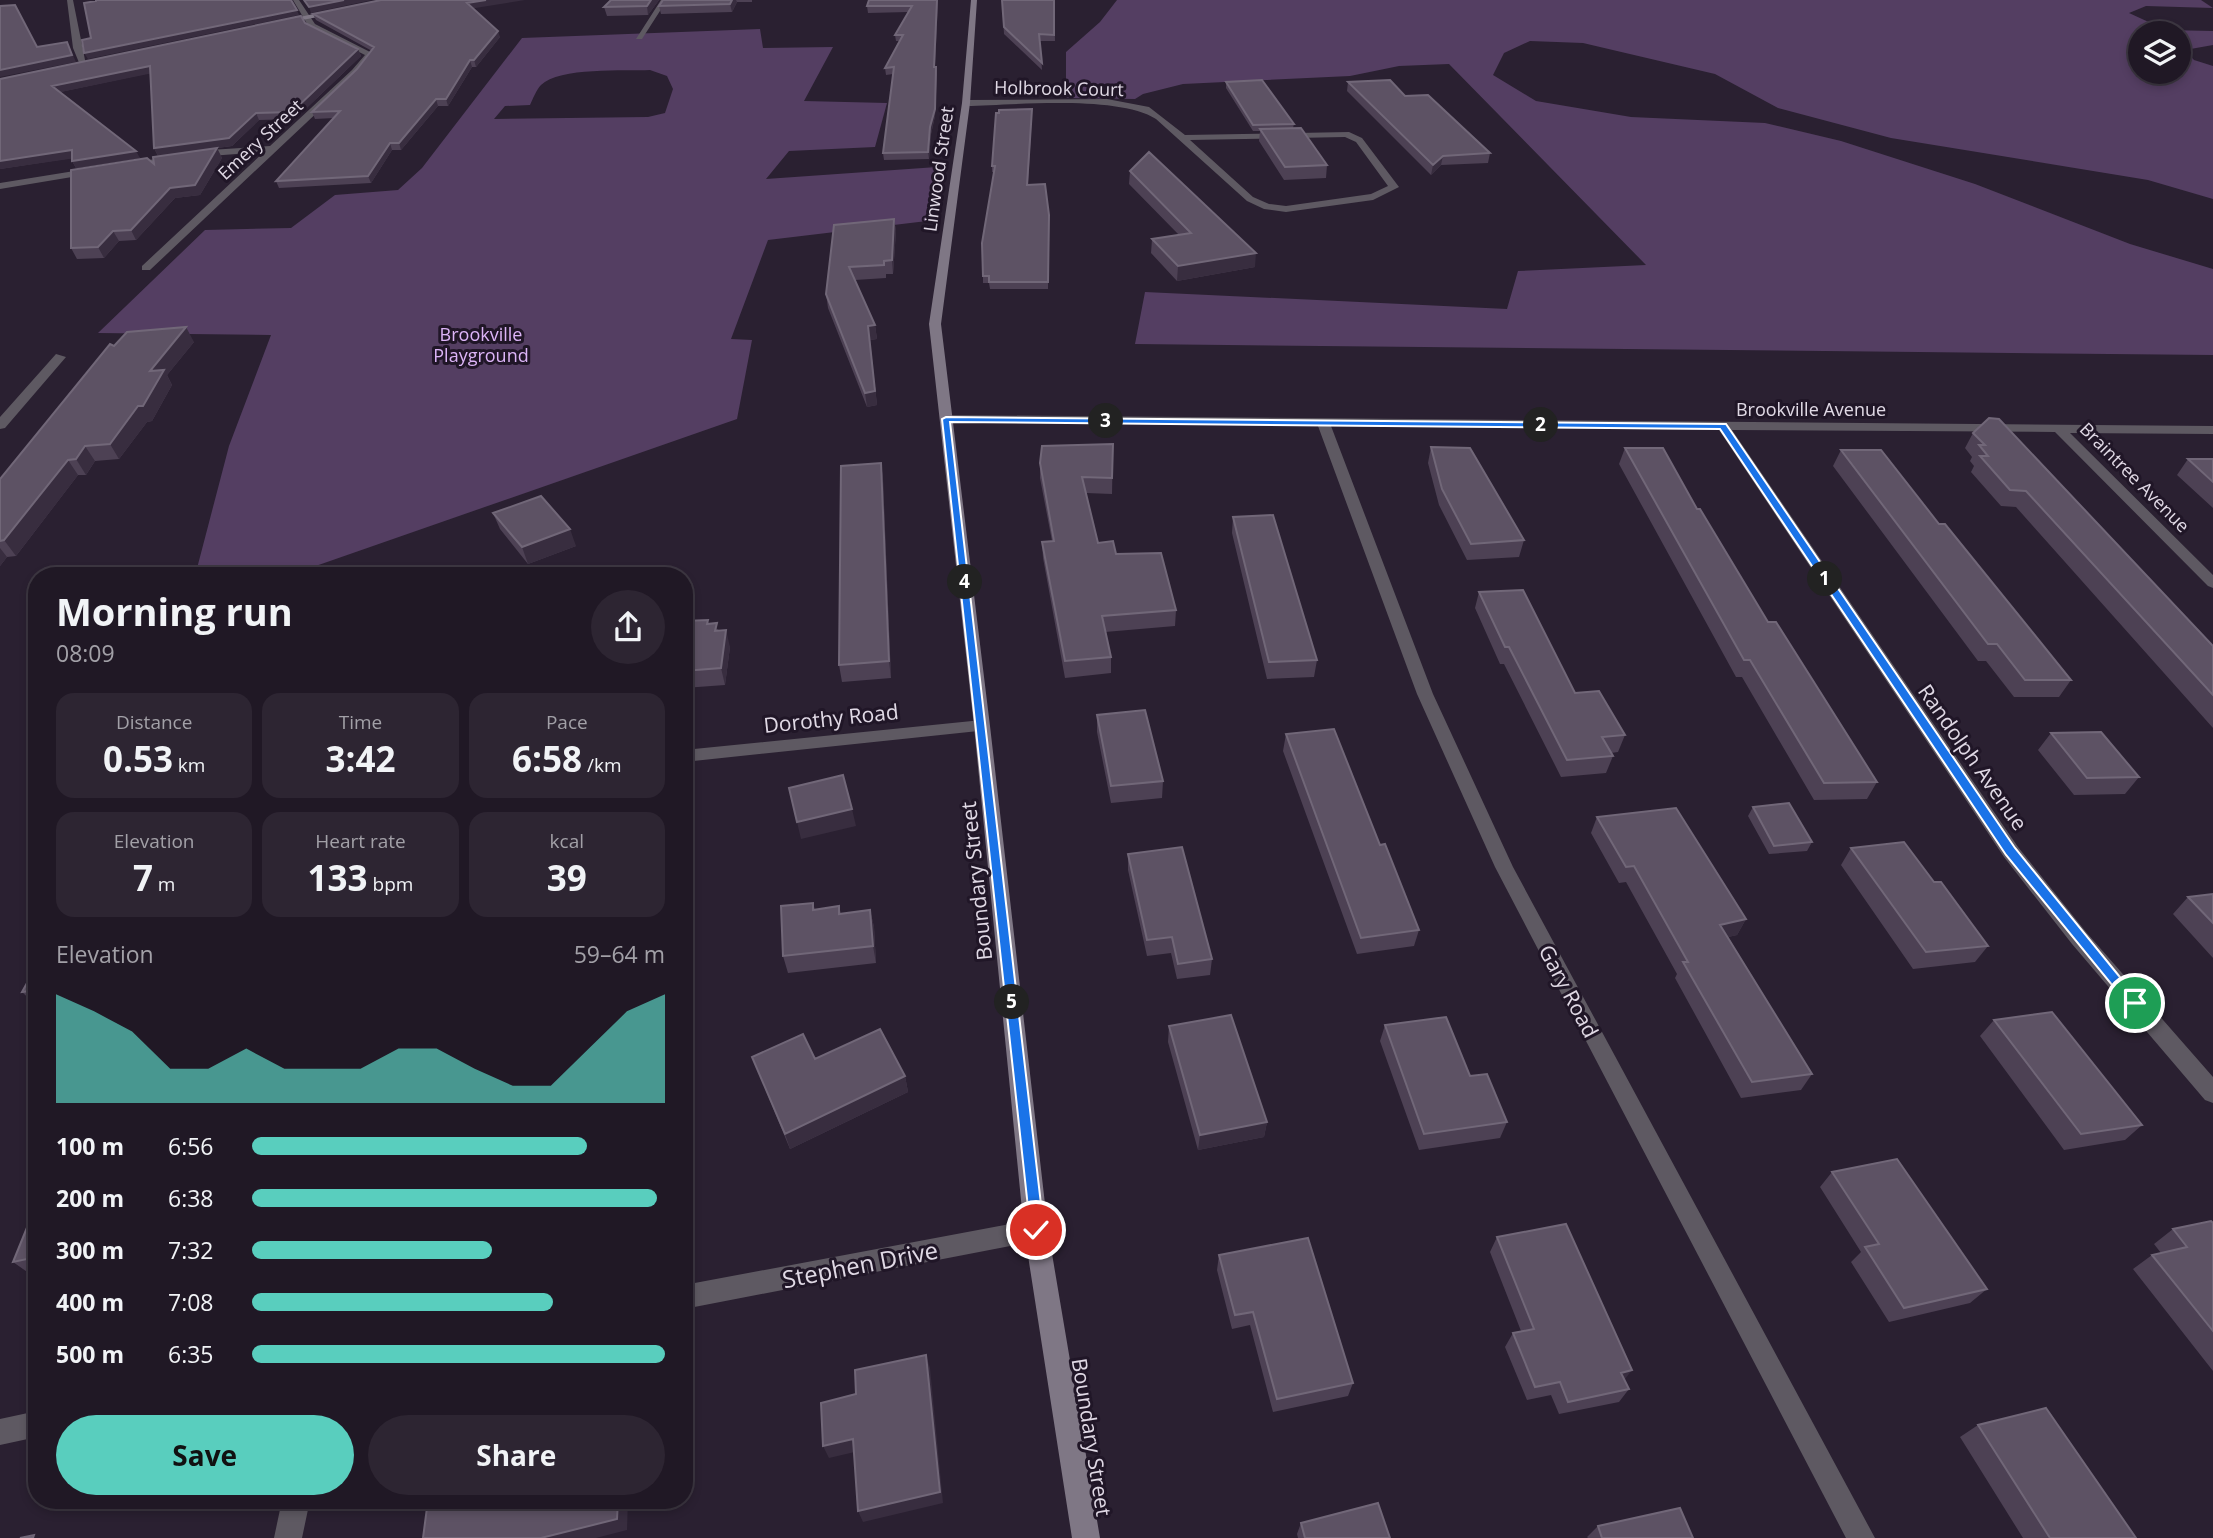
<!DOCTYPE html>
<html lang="en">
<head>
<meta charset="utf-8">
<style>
  :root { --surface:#201825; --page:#2d2532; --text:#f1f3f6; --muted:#a2a0a7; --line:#3d3742; --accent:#59cebe }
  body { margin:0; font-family:"Open Sans",sans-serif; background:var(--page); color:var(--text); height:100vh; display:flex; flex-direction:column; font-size:26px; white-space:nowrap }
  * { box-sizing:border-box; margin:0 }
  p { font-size:23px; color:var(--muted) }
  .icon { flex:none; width:38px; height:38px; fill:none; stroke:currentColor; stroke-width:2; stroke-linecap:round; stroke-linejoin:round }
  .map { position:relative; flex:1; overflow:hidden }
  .drawer { position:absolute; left:28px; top:567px; width:665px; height:942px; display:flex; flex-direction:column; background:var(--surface); border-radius:28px; box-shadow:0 4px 10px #0003,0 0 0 2px var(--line) }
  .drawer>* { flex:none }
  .buttons { position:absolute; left:2128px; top:21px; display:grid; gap:14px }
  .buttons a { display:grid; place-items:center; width:63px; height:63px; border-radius:50%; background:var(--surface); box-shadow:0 4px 10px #0003,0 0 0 2px var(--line); font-size:35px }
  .pin { position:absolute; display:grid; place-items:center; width:60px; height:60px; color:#fff; margin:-30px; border:4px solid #fff; border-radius:50%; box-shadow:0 2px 7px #0007 }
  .km { position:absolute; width:35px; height:35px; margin:-18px; border-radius:50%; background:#222; color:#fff; font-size:19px; line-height:35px; text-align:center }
  .round { display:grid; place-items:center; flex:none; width:74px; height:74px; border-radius:37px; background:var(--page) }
  .summary { display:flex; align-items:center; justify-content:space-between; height:119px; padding:0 28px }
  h1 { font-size:38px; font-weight:700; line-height:52px }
  .figures { display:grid; grid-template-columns:repeat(3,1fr); gap:10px; height:119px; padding:7px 28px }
  .figures div { display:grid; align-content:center; border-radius:18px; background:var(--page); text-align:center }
  .figures b { font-size:35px; font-weight:700 }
  .figures small { font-size:19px; font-weight:400 }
  .figures p { font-size:19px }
  .chart { height:196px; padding:14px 28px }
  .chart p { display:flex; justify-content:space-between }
  .chart svg { width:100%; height:126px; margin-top:7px; fill:var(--accent); opacity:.7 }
  .primary-button { display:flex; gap:14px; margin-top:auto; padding:14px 28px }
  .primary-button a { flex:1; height:80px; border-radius:42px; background:var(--accent); color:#111; font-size:28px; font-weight:700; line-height:80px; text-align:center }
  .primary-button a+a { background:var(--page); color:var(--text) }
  ul { padding:0 28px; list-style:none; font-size:23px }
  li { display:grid; grid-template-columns:112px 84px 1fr; align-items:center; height:52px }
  li i { height:18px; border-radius:9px; background:var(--accent) }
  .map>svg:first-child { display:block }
</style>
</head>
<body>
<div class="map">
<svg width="2213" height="1538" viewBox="0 0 2213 1538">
  <rect width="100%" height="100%" fill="#2a2031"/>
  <!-- green -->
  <path fill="#543e62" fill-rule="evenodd" d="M1117,0H2201L2213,8L2146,6L2129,13L2166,30L2213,31V45L2185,50L2194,60L2213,66V199L2148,180L1891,138L1778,108L1715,74L1583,43L1530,41L1504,53L1493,75L1536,101L1631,117L1765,123L1841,141L1975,184L2130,244L2213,269V355L1135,344L1145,292L1507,309L1518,271L1646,265L1449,64L1399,66L1350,76L1183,84L1143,94L1135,99L1066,98V52L1100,22ZM2140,33H2179V72H2140Z
    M760,29L763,48L833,47L804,101L887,103L875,147L789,151L766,179L937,167L927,221L768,240L731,339L752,340L737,419L287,576H195L229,446L271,335L98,333L205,230L291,228L335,195L398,190L422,168L522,38ZM650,70L667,76L673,89L665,113L648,117L494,119L505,106L530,105C533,99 536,90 541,85C559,67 625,71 650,70Z"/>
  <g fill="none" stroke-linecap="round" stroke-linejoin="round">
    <!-- street -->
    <path fill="#5e5962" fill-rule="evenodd" d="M67,0H73L86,65H80L73,48Z
      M293,0H299L315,24L374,54L358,74L150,270H142V266L264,152L210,156L128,169L125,168V164L210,150L270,146L352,70L365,55L309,27Z
      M661,0H667L642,39H636Z
      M1107,99L1149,107L1185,135L1349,132L1362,138L1399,187L1373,200L1286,212L1264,209L1247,201L1156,119C1118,95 1014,105 966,106L962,103L966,100ZM1345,137L1356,142L1388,186L1371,194L1286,206L1269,204L1253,197L1190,140Z
      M93,168L96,169V173L0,189V183Z
      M56,354L66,357L5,428L0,429V417Z
      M946,415L2213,426V434L2070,433L2213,575V588L2208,586L2055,432L1732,430L2018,847L2086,932L2213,1077V1103L2205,1100L2072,944L2004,857L1719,430L1331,426L1433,694L1513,867L1875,1538H1846L1495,867L1417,694L1318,426L942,422L940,419Z
      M982,720L990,726L988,730L684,762V750Z
      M1036,1219L1044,1222L1048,1230L1044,1238L1036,1241L684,1309V1285Z
      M37,1411V1437L0,1445V1419Z
      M282,1500H310L302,1538H274Z"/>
    <!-- secondary -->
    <path fill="#7f7785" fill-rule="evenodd" d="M971,0H977L970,103L941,324L990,726L1048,1230L1100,1538H1072L1024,1230L974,726L929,324L962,103Z
      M336,9L339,13L281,24L277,22Z"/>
  </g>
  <!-- wall -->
  <path fill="#4d4154" d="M611,0H659L648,15L607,16L604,7Z
    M663,0H752V2H737L732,12L661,14L659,6Z
    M869,0H938L935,67H936L937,74L935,116L931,134L929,159L884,160L883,153L893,74L886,75L885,68L899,41H896L895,35L908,12L868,13L867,6Z
    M1002,0H1054L1055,41H1040L1042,70L1004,34Z
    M473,8L500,37L476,67H472L448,106H438L401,150H392L371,183L279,188L276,181L334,118L315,119L312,112L357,69L372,51L316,20L313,14Z
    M305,23L358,49L361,56L295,119L259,120L232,146L158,156L154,148L150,73L60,92L140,158L76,168L72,161V158L0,169V79Z
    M1226,82L1294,124L1293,128L1327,165L1326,178L1284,180L1259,141L1260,131H1253L1226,88Z
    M1348,82L1405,96L1490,153L1488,163L1441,165L1431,175L1347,91Z
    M1032,115L1028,185L1049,222L1048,289H990L989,283H983V276L994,172H992V166Z
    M217,148L222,158L200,195L175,198L136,240L119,241L104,258L77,259L71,248L154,164Z
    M1130,171L1255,267L1177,281L1151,253L1152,239L1179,235L1129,184Z
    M894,219L896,231L893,274H886V278L855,280L875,325L877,339L870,340L877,405L867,407L828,308L826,294L834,225Z
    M194,342L167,375L172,385L152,421L147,422L119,459L95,461L86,475H78L16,556L7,557L0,566V479L114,346Z
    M1973,433L2213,646V728L2016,507L2001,506L1971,472L1974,466L1970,461L1972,457L1965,448Z
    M1113,444L1112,494L1086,493L1098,543L1116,554L1176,610L1175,626L1105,632L1111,657V673L1065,678L1043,558L1042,542L1052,541L1040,478V463Z
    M1431,447L1524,540L1519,557L1467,560L1439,505L1428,463Z
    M1625,448L1697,509L1768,622L1877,782L1867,799L1814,800L1742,677H1736L1619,464Z
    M1841,450L2071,680L2059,697H2014L1986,661H1978L1833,466Z
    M2188,459H2213V508L2177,475Z
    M881,463L883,479L891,678L842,682L839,665Z
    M493,513L576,546L528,564L500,529Z
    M1233,517L1317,660L1314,677L1267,679L1232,533Z
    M1479,592L1575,693L1625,735L1618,752L1611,753L1613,756L1606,773L1561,777L1504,664H1500L1475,608Z
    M684,621L709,624L719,630L730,647L725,685L684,688Z
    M1097,715L1163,781L1162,798L1111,803L1097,732Z
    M2051,733L2139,777L2125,794L2074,795L2038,750Z
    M1286,734L1380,845L1419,930L1414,946L1357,954L1283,751Z
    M1753,807L1812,842L1807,851L1769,854L1748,816Z
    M1597,817L1746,919L1737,935L1728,937L1812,1074L1801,1090L1741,1098L1675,978L1677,974L1626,882L1619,883L1591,833Z
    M1851,848L1934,882L1988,946L1975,962L1913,969L1841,865Z
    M1128,854L1212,959L1210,975L1177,979L1171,953L1147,956L1128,870Z
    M2213,894V958L2173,914L2188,897Z
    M813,903L815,910L839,906L841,914L870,910L874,927L876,963L788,973L783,956Z
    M37,965V1006L22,992Z
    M1994,1020L2142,1125L2125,1140L2064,1150L1980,1036Z
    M1385,1025L1470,1076L1507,1122L1500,1138L1419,1150L1380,1041Z
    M1169,1026L1267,1122L1264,1137L1198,1150L1168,1042Z
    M752,1057L815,1059L905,1076L908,1092L790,1149Z
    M1832,1172L1987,1289L1970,1303L1889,1322L1851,1262L1861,1252L1820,1187Z
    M37,1203V1275L33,1276L13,1262Z
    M2213,1223V1371L2133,1269L2152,1255L2161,1253L2154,1244L2173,1229Z
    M1497,1237L1625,1380L1629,1389L1619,1402L1559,1414L1551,1395L1527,1400L1505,1347L1513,1333L1521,1331L1490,1252Z
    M1219,1255L1353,1383L1348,1396L1273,1412L1250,1325L1232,1329L1217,1270Z
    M1978,1425L2136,1538H2023L1960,1437Z
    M1301,1523L1390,1538H1298L1297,1534Z
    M1598,1526L1693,1538H1588L1587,1537Z"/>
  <!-- shaded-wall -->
  <path fill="#382d3f" d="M344,0H372L311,13L309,7Z
    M486,0H525L469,9L467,3Z
    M651,0H659L648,15L647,6Z
    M732,0H736L737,2L732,12L730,4Z
    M937,0H938L934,74V67Z
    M297,10L299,15L88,59L84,53Z
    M498,31L500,37L476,67L474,60Z
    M67,42L76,62L0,77V70Z
    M358,49L361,56L295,119L292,112Z
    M470,60L472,67L448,106L446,99Z
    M150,66L153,73L56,93L52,86Z
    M936,67L935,116L931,134L929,159L928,152L930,127Z
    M436,99L438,106L401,150L399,143Z
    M256,113L259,120L232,146L158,156L154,148Z
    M390,143L392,150L371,183L368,176Z
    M217,148L222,158L200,195L175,198L136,240L131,230L170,188Z
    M72,150L76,158L0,169V161Z
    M136,151L140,158L76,168L72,161Z
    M1443,156L1441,165L1431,175L1433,165Z
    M894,219L896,231L893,274L892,260Z
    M113,231L119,241L104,258L98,247Z
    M1256,253L1255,267L1177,281L1178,266Z
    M875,325L877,339L870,340L877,405L867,407L865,393L868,326Z
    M186,327L194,342L167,375L172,385L152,421L147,422L119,459L110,444L150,371Z
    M85,446L95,461L86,475L76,459Z
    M68,460L78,475L16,556L4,540Z
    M881,463L883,479L891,678L889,661Z
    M570,529L576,546L528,564L522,547Z
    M0,548L7,557L0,566Z
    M726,630L730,647L725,685L721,668Z
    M852,809L856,826L801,839L797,822Z
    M870,910L874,927L876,963L873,946Z
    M1746,919L1737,935L1711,941L1720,925Z
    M905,1076L908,1092L790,1149L785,1134Z
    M684,1085L690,1097L689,1157L684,1158Z
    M1267,1122L1264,1137L1198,1150L1200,1135Z
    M926,1355L930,1368L943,1503L863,1522L858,1511Z
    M1632,1370L1622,1383L1621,1373Z
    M853,1439L859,1451L829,1458L823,1446Z
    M618,1500H628L627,1530L596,1538H541Z"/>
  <!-- building -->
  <path fill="#5d5264" stroke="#716778" stroke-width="2" d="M96,0H291L297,10L84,53L82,40L91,38L84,3L96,1Z
    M304,0H344L309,7Z
    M381,0H486L467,3L498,31L474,60H470L446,99H436L399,143H390L368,176L276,181L340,111L312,112L357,69L374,47L313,14Z
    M611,0H651L647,6L604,7Z
    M663,0H732L730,4L659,6Z
    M869,0H937L934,67H936L935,109L930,127L928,152L883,153L894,67L885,68L903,35H895L912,6H867Z
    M1002,0H1054V35L1039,34L1042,63L1004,27Z
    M15,5L37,47L67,42L72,55L0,70V6Z
    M301,16L305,23L358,49L292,112L256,113L229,138L154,148L150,66L52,86L136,151L72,161V150L0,161V79Z
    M1262,80L1294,124L1253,125L1226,82Z
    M1390,80L1405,96L1428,95L1490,153L1443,156L1433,165L1348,82Z
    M1032,109L1027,185L1045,184L1049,215L1048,282H989V276H983L982,243L995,166H992L996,113H999V110Z
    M1301,128L1327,165L1285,167L1260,129Z
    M217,148L195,185L170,188L131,230L113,231L98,247L71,248V170L147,158L154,164L153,157Z
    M1149,152L1256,253L1178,266L1152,239L1191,233L1130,171Z
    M894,219L892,260L884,261V265L849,267L875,325L868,326L875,391L865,393L826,294L834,225Z
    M186,327L150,371L164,370L143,406H138L110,444L85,446L76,459L68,460L4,540L0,541V479L110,344L114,346L127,332Z
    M1989,418L1999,419L2213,646V695L2026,491L2010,490L1980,456H1988L1979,445H1985L1973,433Z
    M1113,444L1112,478L1082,477L1098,543L1113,541L1116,554L1161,553L1176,610L1102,616L1111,657L1065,661L1042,542L1054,541L1040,463L1042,446Z
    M1431,447L1470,448L1524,540L1471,544L1442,489Z
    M1625,448H1663L1697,509H1700L1768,622H1776L1877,782L1824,783L1750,660H1744Z
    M1841,450H1881L1939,524H1945L2071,680H2025L1997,644H1988Z
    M2188,459H2213V482Z
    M881,463L889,661L839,665L841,466Z
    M541,496L570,529L522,547L493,513Z
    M1273,515L1317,660L1269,662L1233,517Z
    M1523,590L1575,693L1599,691L1625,735L1602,737L1613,756L1567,760L1509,647H1505L1479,592Z
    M708,620L707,624L717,623L715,631L726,630L721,668L684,671V621Z
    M1145,710L1163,781L1111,786L1097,715Z
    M1334,729L1380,845L1385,844L1419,930L1361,938L1286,734Z
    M2101,732L2139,777L2087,778L2051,733Z
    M843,775L852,809L797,822L789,788Z
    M1789,803L1812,842L1774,846L1753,807Z
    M1676,808L1746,919L1720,925L1812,1074L1752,1082L1683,962H1688L1634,866L1626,867L1597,817Z
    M1904,842L1934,882H1941L1988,946L1926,952L1851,848Z
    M1182,847L1212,959L1178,964L1172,937L1147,940L1128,854Z
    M2213,894V923L2188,897Z
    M813,903V910L839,906V914L870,910L873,946L783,956L781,906Z
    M37,965V990L22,992Z
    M2052,1012L2142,1125L2081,1134L1994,1020Z
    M1231,1015L1267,1122L1200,1135L1169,1026Z
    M1446,1017L1470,1076L1487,1074L1507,1122L1424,1134L1385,1025Z
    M880,1029L905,1076L785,1134L752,1057L803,1034L815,1059Z
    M1897,1159L1987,1289L1904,1308L1865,1247L1879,1244L1832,1172Z
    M37,1203V1257L13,1262Z
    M2211,1221L2213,1223V1331L2152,1255L2187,1247L2173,1229Z
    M1566,1224L1632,1370L1621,1373L1629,1389L1568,1402L1560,1382L1535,1387L1513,1333L1534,1329L1497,1237Z
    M1308,1238L1353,1383L1277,1399L1253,1312L1235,1315L1219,1255Z
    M926,1355L940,1492L858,1511L853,1439L823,1446L821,1403L856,1394L855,1370Z
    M2046,1408L2136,1538H2050L1978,1425Z
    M428,1500H618L617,1519L541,1538H423Z
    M1378,1503L1390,1538H1305L1301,1523Z
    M1680,1508L1693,1538H1602L1598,1526Z
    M34,1535L33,1538H20Z"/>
  <!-- route -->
  <path fill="#1a73e8" stroke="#fff" stroke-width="2" d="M946,417L1726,424L2015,848L2141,1003L2139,1007H2130L2006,855L1720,429L950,422L1044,1230L1042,1235L1036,1238L1031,1235L942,419Z"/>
  <g text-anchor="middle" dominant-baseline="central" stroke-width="6" stroke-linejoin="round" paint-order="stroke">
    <!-- far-street labels -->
    <g font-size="18" fill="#e0d9e5" stroke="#201627">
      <text transform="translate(1059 88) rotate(1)">Holbrook Court</text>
      <text transform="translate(260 139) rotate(-43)">Emery Street</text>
      <text transform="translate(938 169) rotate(-82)">Linwood Street</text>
      <text x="1811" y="409">Brookville Avenue</text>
      <text transform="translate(2135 477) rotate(45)">Braintree Avenue</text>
    </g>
    <!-- far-park labels -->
    <g font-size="18" fill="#dcb4f7" stroke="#201627">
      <text x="481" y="334">Brookville<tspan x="481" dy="21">Playground</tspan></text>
    </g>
    <!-- street labels -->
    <g font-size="21" fill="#e0d9e5" stroke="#201627">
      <text transform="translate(831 718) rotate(-6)">Dorothy Road</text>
      <text transform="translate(1973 757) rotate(55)">Randolph Avenue</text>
      <text transform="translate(976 881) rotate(-96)">Boundary Street</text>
      <text transform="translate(1569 991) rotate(62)">Gary Road</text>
      <text transform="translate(1092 1437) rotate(81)">Boundary Street</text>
    </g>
    <!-- near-street labels -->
    <g font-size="24" fill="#e0d9e5" stroke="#201627">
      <text transform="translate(860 1264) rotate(-11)">Stephen Drive</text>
    </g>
  </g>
</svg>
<div class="buttons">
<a><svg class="icon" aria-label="layers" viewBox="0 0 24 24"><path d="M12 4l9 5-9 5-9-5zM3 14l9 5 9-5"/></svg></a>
</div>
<div class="pin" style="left:2135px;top:1003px;background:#1e9e55"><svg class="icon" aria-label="arrive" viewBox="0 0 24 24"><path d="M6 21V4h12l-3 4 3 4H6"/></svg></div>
<div class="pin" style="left:1036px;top:1230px;background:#d93025"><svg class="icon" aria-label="check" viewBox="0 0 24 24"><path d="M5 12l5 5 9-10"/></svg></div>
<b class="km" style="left:1825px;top:579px">1</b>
<b class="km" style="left:1541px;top:425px">2</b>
<b class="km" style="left:1106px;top:421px">3</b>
<b class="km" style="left:965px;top:582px">4</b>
<b class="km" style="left:1012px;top:1002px">5</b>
<section class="drawer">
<div class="summary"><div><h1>Morning run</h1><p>08:09</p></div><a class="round"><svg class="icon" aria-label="share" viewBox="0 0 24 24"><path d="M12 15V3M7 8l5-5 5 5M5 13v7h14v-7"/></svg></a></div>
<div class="figures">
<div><p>Distance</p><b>0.53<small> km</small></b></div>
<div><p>Time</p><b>3:42</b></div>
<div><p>Pace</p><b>6:58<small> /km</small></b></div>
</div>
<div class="figures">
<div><p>Elevation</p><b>7<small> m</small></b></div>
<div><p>Heart rate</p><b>133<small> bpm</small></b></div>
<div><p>kcal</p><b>39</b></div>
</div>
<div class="chart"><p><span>Elevation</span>59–64 m</p>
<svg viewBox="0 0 160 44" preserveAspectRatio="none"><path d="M0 44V6L10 12L20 19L30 32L40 32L50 25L60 32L70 32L80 32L90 25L100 25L110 32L120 38L130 38L140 25L150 12L160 6V44z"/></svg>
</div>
<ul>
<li><b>100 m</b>6:56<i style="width:81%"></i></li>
<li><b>200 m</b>6:38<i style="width:98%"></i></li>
<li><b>300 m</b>7:32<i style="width:58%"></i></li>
<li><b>400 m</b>7:08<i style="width:73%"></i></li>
<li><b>500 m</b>6:35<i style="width:100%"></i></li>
</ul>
<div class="primary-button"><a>Save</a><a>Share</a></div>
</section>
</div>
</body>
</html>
